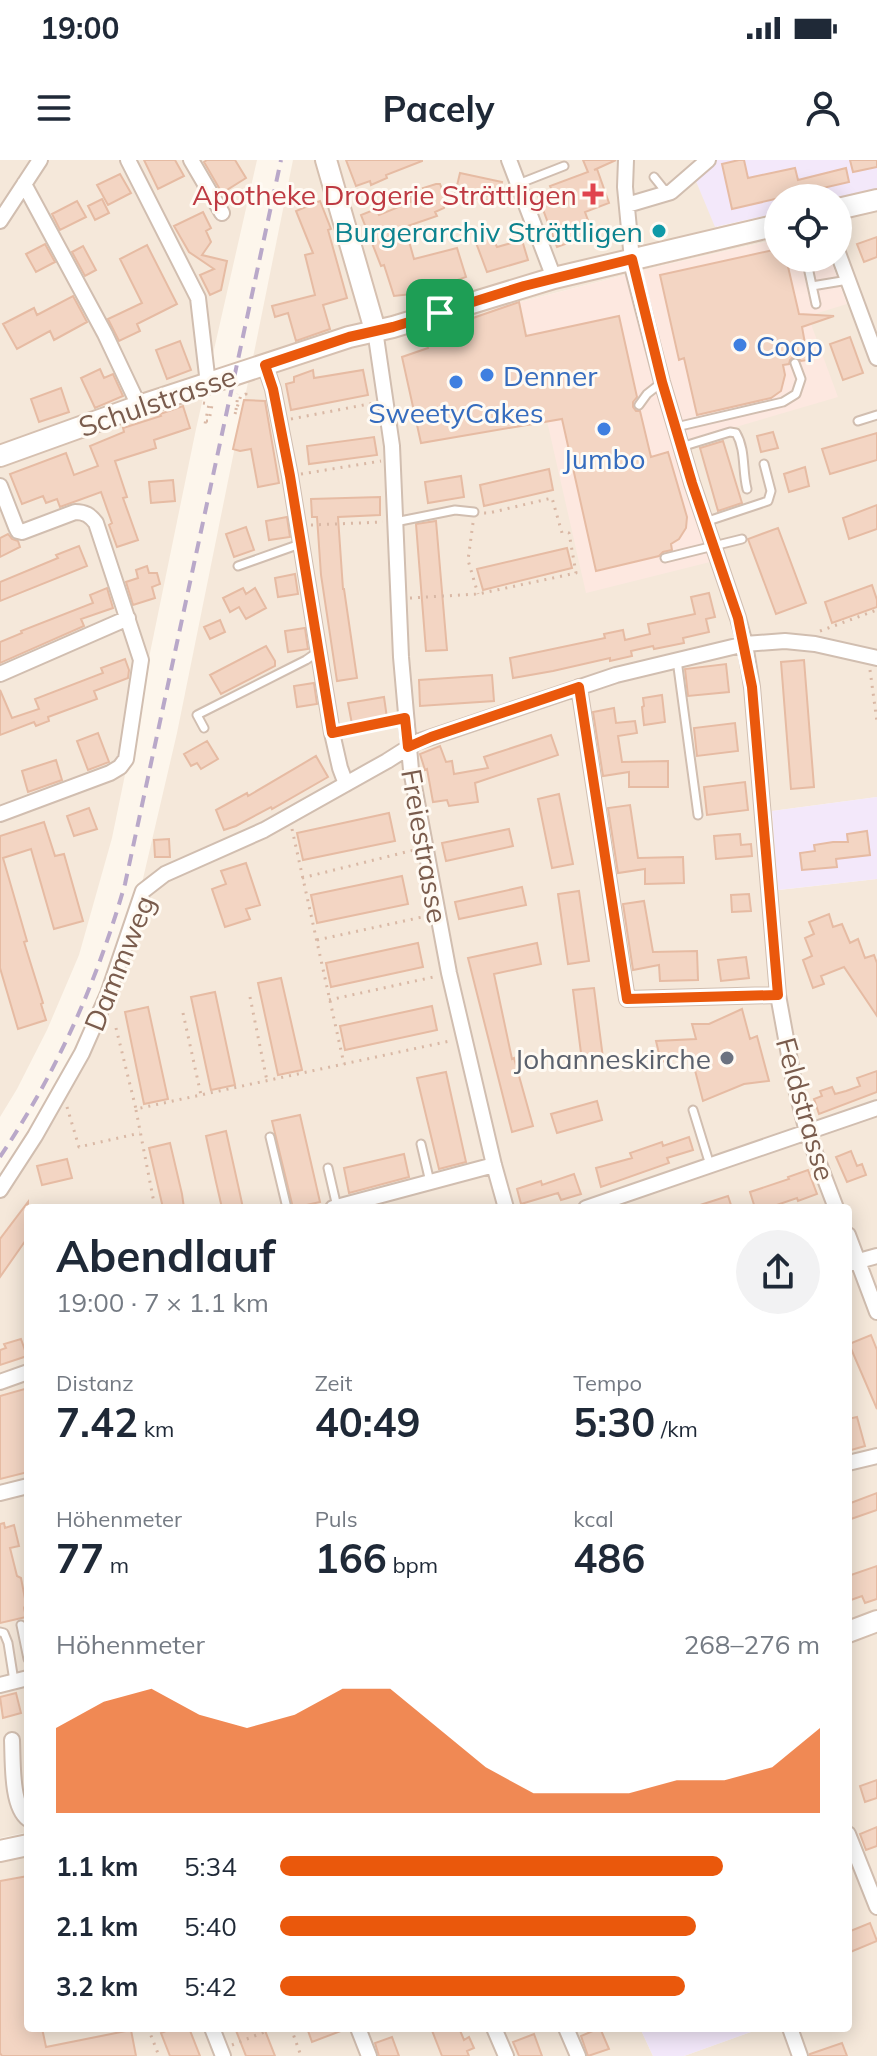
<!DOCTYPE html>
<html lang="de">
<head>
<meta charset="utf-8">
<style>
  :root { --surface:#fff; --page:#f2f2f3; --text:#1f2937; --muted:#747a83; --accent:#ea580c }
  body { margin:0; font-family:Mulish,sans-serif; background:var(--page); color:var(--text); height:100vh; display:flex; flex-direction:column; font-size:30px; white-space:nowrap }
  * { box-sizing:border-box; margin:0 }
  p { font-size:26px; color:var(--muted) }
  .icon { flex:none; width:44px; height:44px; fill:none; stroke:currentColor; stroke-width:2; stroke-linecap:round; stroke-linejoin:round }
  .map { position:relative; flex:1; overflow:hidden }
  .side { position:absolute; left:24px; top:1044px; width:828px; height:828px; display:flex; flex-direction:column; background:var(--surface); border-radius:8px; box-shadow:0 4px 20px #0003 }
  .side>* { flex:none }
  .controls { position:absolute; left:764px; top:24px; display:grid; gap:16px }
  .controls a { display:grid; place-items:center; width:88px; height:88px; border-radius:50%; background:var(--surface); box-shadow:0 4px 20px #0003; font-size:40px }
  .pin { position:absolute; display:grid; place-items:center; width:68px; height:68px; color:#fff; margin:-34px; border-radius:16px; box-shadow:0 4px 12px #0006 }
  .round { display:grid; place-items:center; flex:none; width:84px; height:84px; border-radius:42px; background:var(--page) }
  .headline { display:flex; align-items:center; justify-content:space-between; height:136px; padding:0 32px }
  h1 { font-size:44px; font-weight:700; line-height:60px }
  .figures { display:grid; grid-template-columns:repeat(3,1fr); gap:12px; height:136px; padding:8px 32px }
  .figures div { display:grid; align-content:center }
  .figures b { font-size:40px; font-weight:700 }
  .figures small { font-size:22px; font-weight:400 }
  .figures p { font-size:22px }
  .chart { height:224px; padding:16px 32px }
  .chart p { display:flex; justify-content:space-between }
  .chart svg { width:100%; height:144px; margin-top:8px; fill:var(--accent); opacity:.7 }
  ul { padding:0 32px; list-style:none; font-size:26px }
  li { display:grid; grid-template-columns:128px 96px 1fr; align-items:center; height:60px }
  li i { height:20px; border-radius:10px; background:var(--accent) }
  .status { display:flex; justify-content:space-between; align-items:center; height:56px; padding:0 40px; background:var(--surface); direction:ltr }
  .status svg { height:22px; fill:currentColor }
  header { display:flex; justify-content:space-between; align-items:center; height:104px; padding:0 32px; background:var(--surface); font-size:36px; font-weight:700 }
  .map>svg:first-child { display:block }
</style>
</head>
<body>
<div class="status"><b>19:00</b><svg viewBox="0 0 49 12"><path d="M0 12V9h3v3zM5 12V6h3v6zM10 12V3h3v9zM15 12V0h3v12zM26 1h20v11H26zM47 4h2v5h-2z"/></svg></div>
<header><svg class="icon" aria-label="menu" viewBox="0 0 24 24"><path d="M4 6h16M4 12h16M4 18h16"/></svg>Pacely<svg class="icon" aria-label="person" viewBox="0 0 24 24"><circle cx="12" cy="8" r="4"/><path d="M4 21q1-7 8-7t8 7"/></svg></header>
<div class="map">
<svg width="877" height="1896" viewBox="0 0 877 1896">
  <rect width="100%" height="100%" fill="#fdf6ec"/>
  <!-- residential -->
  <path fill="#f5e8da" d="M0,0H257L196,269L112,678L79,795L47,870L17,929L0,957Z
    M293,0H708L717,67L778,53V79L664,105L520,142L680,284L808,155L847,143L830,98H838L877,198V637L772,651L779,730L877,719V1449L848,1460V1048H28V1672L0,1678V1020L77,893L103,833L142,723L177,573Z
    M877,50V183L838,76V59Z
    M877,1461V1896H684L762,1868H848V1472Z
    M28,1685V1868H640L653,1896H0V1691Z"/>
  <!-- commercial -->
  <path fill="#fde8e0" d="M778,79V98H830L847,144L808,156L838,237L681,283L718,400L586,433L520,142L664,105Z"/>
  <!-- education -->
  <path fill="#f3e8fa" d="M708,0H877V29L838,39L778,38V53L715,67L693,14Z
    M877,637V719L778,730L772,651Z
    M640,1868H762L684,1896H653Z"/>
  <!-- building -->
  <path fill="#f3d5c3" stroke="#e6bba3" stroke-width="2" d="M144,0H175L184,16L158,29Z
    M207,0H235L246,18L222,33L204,2Z
    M346,0H422V1L386,15L387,18L371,25L370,21L356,26Z
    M583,0H616L594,10L597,9L609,43L585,52L593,74L557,87L538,36L552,31L550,26L588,12Z
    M739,0H744L748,18L795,8L798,20L846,8L849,22L732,49L722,4Z
    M850,0H877V7L853,12Z
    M460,13L502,22L497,43L455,34Z
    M120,14L131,33L108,45L97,25Z
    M436,24H440L447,42L443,43L444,48L435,52L437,56L405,67L414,99L457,88L466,117L421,133L394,136L384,105L381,106L361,55L376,49L379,55L411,42L410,37L425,32L423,28Z
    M102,39L109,53L95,60L88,46Z
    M77,41L86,57L60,70L52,54Z
    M320,41L331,69L328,70L347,138L323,145L330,169L296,181L288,153L275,157L272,146L315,135L305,95L313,93L296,51Z
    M203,52L211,68L206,71L211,82L202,95L227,101L221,130L210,135L200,115L214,109L189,92L174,66Z
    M487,67L497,87L522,80L528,100L487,112L472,72Z
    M877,77V97L864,102L857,84Z
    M45,84L55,102L36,112L26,94Z
    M147,85L177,144L137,164L140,171L119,181L108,159L142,143L120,99Z
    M83,86L96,110L85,116L72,92Z
    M778,89V98H786L799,154L834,156L802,167L808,200L801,201L798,198L793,197L790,200L789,204L783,205L785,215L781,231L771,238L697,255L684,198L679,200L660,115Z
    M73,136L87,162L54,180L50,171L17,189L3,164L34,148L37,155Z
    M519,142L526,176L619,156L637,237L633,242V247L636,251H640L651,297L668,292L687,357L686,368L679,379L671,384L672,390L663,392L659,396L596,411L562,259L421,283L402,197L428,188L424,175Z
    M850,177L863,213L843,220L830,184Z
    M180,181L191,210L167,219L156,190Z
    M100,209L104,218L113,214L123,236L95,248L81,218Z
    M313,210L314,218L363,210L368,235L291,250L286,224L294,222V217Z
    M61,228L69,252L39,262L31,239Z
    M244,240L265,241L279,323L258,327L251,289L240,291L233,289Z
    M183,246L190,268L154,280L156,288L115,301L127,337L123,338L138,380L117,387L109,365L112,363L101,332L60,347L57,339L46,343L43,336L22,344L10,314L66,293L74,315L98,306L90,286L124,272L123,268L161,256L160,254Z
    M773,272L778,288L761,292L757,276Z
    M877,273V300L830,314L822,289Z
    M374,277L377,295L309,304L307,286Z
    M723,281L742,343L718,351L700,288Z
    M805,307L809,326L789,332L784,314Z
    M549,309L553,330L484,346L480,325Z
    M461,316L464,337L428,343L425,322Z
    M173,320L175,341L151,343L149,322Z
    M380,337V355L338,357L343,429H344L357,518L337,521L321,415L317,357H312L311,339Z
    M877,345V369L849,379L843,358Z
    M287,357L290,377L269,380L266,361Z
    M436,361L447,490L426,491L416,364Z
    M246,367L254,390L234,397L226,374Z
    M778,368L806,443L776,454L748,379Z
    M8,374L12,379L18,381L20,387L0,397V378Z
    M79,386L87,406L0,441V422L58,398L56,395Z
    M567,388L572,408L483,430L477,409Z
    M147,406L149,413H157L160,424L152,427L155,438L133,445L126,422L138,418L136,410Z
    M295,414L298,434L278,437L275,418Z
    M872,425L877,440V447L832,463L825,442Z
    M107,428L113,448L81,459L84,466L0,503V482L22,473L21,471L93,443L90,435Z
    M243,428L246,434L255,428L266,448L246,459L239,447L230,452L223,438Z
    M709,433L715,457L706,459L709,472L683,478L684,483L654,489L653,486L631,491L632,496L610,501V498L553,511L513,518L510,498L605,478L604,474L623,470L625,480L650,474L648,464L695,454L691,437Z
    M220,460L225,472L210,479L204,467Z
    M305,468L308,489L288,492L285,471Z
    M266,486L275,501V506L221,534L210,515Z
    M125,499L129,510L128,518L94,531L97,539L48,557L49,561L36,566L34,562L0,575V530L12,558L39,549L35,539L103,513L101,508Z
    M804,500L814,627L791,629L781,502Z
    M726,504L729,532L688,536L685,509Z
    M492,515L494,541L420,546L419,520Z
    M314,523L317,544L297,547L294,526Z
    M662,535L665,562L644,565L642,547L644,546L643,538Z
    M384,537L387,558L352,564L348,543Z
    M614,548L616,563L635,561L637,573L618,576L622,602L668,601V627H629V612L603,616L593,552Z
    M735,563L738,591L697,596L694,568Z
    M98,573L109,602L88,610L77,581Z
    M551,575L558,595L475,623L478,642L449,646L447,640L433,642L427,609L425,610L420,594L440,586L446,602L452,601L454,614L488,608L484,597Z
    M207,581L218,599L201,609L197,603L191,606L184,594Z
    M316,596L328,617L272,649L271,647L236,666L224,670L216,650L247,633L248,636Z
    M56,600L62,620L28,632L22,611Z
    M745,622L748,650L707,655L704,627Z
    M559,634L573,704L552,708L538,639Z
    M630,645L638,698L683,697L684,723L645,724V709L618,713L608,648Z
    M89,648L97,669L74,676L67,656Z
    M389,653L395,681L303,700L297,673Z
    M44,662L55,696L64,694L83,761L54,769L31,689L3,698L27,781L24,782L43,843L41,844L46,860L18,869L0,808V676Z
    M509,669L513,686L446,701L442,683Z
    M867,671L870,695L836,699L837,707L802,710L800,693L815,691L814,685L833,682H848L847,674Z
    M740,674L741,685L751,684L752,696L716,699L714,676Z
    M169,679L170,697H155L154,680Z
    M246,703L260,745L246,749L250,759L225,767L212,729L226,724L221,711Z
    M402,716L408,744L317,763L311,735Z
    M522,727L526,745L459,759L455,742Z
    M579,731L589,801L568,804L558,734Z
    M749,734L751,751L732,752L731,735Z
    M644,741L653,792L697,791L698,820L660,821L659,805L633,810L623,744Z
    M829,754L833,767L842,764L850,783L858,779L865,798L874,795L877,803V856L844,807L821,816L824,824L813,828L803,800L812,796L805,778L814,774L809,762Z
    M418,783L423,807L331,827L326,803Z
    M537,783L541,804L494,814L512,899L514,898L533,966L512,972L468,798Z
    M746,797L749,818L721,821L718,800Z
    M281,818L302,910L278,915L258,823Z
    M594,828L603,898L582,901L573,830Z
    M215,832L235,925L211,930L191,837Z
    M432,846L437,870L345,890L340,866Z
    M148,847L168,939L144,944L125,852Z
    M742,849L750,879L757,876L769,921L744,924L703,941L691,895L661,902L656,881L696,879L692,864H709Z
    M877,911V932L819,954L814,939L822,936L820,931L832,927L835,934L846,931L860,926L857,918Z
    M446,912L466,1002L439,1009L417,918Z
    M597,941L602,960L557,973L551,954Z
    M300,955L320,1042L293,1048L272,961Z
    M226,971L240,1034L243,1048H222L216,1022L206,976Z
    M689,977L693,990L667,998L669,1003L601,1027L596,1008L632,998L630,993L662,982L663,986Z
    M170,983L182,1034L184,1048H163L149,988Z
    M851,991L857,1006L862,1004L866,1015L847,1022L836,997Z
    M404,994L409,1017L349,1033L344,1008Z
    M67,999L72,1018L42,1025L37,1006Z
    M808,1010L817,1034L798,1041L797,1038L768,1048H755L750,1032L789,1019L788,1017Z
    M574,1014L581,1034L561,1040L558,1033L521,1044L517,1029L541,1021L542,1025Z
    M728,1036L732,1048H697V1046Z
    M28,1042V1077L0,1117V1079Z
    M871,1175L877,1190V1249L849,1184Z
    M21,1179L27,1196L0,1205V1190L6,1188L4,1184Z
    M28,1228V1312L0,1319V1236Z
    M857,1257L865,1286L848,1291V1259Z
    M877,1333V1350L848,1360V1344Z
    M4,1363L5,1368L14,1365L19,1386L10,1388L17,1416L21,1418L26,1444L24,1448L26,1457L0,1463V1364Z
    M877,1406V1439L865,1443L862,1436L848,1441V1416Z
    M16,1533L21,1553L3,1558L0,1537Z
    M877,1620V1638L865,1642L860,1626Z
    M877,1667V1686L866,1690L860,1674Z
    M28,1716V1868H42L46,1887L131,1870L136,1896H2L0,1893V1721Z
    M870,1763L877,1781L848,1793V1772Z
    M173,1868H189L200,1896H170L161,1873Z
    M235,1868H264L275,1896H246Z
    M307,1868H346V1869L312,1882Z
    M431,1868H459L464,1880L469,1877L474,1888L467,1891L469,1896H442Z
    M600,1868L609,1889L588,1896L581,1876Z
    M534,1874L542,1896H519L513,1882Z
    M392,1877L399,1896H379L375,1883Z
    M842,1883L847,1896H810V1894Z"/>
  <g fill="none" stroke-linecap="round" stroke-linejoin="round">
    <!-- lane casing -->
    <g stroke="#d1beb0" stroke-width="11">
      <path id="lane" d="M654,17L666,32
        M518,24L564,6
        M806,98L816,144
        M812,126L848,120
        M639,245L647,234L661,223
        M858,261L877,255
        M676,267L783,242L796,234L801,219L795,203
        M681,287L730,272L736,273C746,290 742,310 747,329
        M395,362L455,350L474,352
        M705,362L768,341L771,331L764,304
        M665,398L742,379
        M238,406L300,384
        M677,500L698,655
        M204,568L197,555L306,500L319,491
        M693,950L710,1005
        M270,977L287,1048
        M421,984L430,1022
        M328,1008L337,1047
        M21,1465L28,1499
        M0,1472L4,1473L8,1483L14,1521"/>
    </g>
    <!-- street casing -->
    <g stroke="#d1beb0" stroke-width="18">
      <path id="street" d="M128,0L198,138L208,224
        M191,0L222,53
        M509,0L554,118
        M626,0L625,27L633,110L662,222L692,323L738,458L745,484L752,527L778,835L793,917L807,972L836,1048
        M24,24L105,174L139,246
        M627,45L671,32L708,0
        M0,61L40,0
        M838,93L877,198
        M375,170L392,286L401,497L411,610L449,813L494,1005L506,1048
        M265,205L273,229L290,316L332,573L340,608L346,624
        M0,326L16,367L18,371L22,372L75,352C85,352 90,355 96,363L141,500L126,599L120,607L110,613L0,654
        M0,514L128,458
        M579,527L627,839L778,835
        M0,1030L35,976L82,893L108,834L143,731L165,714L264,670L387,601L417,582L616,515L745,484L785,481L815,484L877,498
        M333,1048L494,1005
        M586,1048L877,948
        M848,1075L877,1152
        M848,1104L877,1096
        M0,1222L28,1212
        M848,1303L877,1296
        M0,1333L28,1326
        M0,1525L28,1518
        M12,1580C13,1601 11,1647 28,1659
        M848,1674L877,1747
        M212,1868L223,1896
        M358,1868L369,1896
        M494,1868L506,1896
        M566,1868L578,1896
        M790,1868L800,1896"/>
    </g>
    <!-- secondary casing -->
    <g stroke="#d6c0b0" stroke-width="24">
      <path id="secondary" d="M326,0L375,170
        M838,49L877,40
        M0,296L139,246L349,177L393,167L554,118L778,65
        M848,1472L877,1461
        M0,1691L28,1685"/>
    </g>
    <!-- path -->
    <path stroke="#d9b8a5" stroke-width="3" stroke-dasharray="2 6" stroke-linecap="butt" d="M203,243L209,244L205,264
      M236,250L238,234
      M235,254L241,235L246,234L245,228
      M291,259L374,243
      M206,261H209L212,245
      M301,314L381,301
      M473,363L468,400L478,434
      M311,365L383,362
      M410,438L478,434L576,413L569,373H562L552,338L489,353H483
      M820,471L877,450
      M870,510L877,562
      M346,570L394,560
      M292,669L344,904
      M302,718L414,690
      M317,780L427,756
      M250,837L267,921
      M329,840L438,816
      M183,853L201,935
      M116,868L136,949L450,881
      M67,947L79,987L140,973
      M136,950L155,1048
      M148,1868L159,1896
      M291,1868L301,1896
      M232,1885L274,1868"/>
    <!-- lane -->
    <use href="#lane" stroke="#fff" stroke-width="7"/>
    <!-- street -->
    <use href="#street" stroke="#fff" stroke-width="14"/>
    <!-- secondary -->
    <use href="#secondary" stroke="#fff" stroke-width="20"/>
    <!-- rail -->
    <path stroke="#b9a8c9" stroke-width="4" stroke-dasharray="12 8" stroke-linecap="butt" d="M0,997C57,912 97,822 125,724L281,0"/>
  </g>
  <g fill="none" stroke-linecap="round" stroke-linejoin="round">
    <!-- route casing -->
    <g stroke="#fff" stroke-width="16">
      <path id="route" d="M632,99L662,222L692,323L738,458L752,527L778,835L627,839L579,527L431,577L408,587L405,558L332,573L290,316L273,229L265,205L349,177L393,167L524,126Z"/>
    </g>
    <!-- route -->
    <use href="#route" stroke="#ea580c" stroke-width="10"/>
  </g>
  <!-- markers -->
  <path fill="#e0444e" stroke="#fffaf3" stroke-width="3" d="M589 22h8v8h8v8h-8v8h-8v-8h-8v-8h8z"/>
  <circle fill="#0f9aa8" stroke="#fffaf3" stroke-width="3" cx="659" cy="71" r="8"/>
  <g fill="#3f7fe0" stroke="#fffaf3" stroke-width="3">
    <circle cx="740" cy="185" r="8"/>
    <circle cx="487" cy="215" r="8"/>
    <circle cx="456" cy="222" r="8"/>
    <circle cx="604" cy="269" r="8"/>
  </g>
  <circle fill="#6b7280" stroke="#fffaf3" stroke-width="3" cx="727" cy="898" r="8"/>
  <g text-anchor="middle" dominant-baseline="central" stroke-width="6" stroke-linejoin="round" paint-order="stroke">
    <!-- health labels -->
    <g font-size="28" fill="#be3a42" stroke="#fffaf3" text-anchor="end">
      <text x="577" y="34">Apotheke Drogerie Strättligen</text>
    </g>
    <!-- culture labels -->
    <g font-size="28" fill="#0d838f" stroke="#fffaf3" text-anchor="end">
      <text x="643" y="71">Burgerarchiv Strättligen</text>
    </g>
    <!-- shop labels -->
    <g font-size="28" fill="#366cbe" stroke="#fffaf3" text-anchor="start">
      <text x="756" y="185">Coop</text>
      <text x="503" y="215">Denner</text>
      <text x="456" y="252" text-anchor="middle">SweetyCakes</text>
      <text x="604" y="298" text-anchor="middle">Jumbo</text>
    </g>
    <!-- street labels -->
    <g font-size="28" fill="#7a5c4d" stroke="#fffaf3">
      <text transform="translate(157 241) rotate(-19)">Schulstrasse</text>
      <text transform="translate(425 686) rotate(80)">Freiestrasse</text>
      <text transform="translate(119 803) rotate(-68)">Dammweg</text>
      <text transform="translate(806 949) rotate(74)">Feldstrasse</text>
    </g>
    <!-- worship labels -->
    <g font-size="28" fill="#5b616d" stroke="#fffaf3" text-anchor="end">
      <text x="711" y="898">Johanneskirche</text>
    </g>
  </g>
</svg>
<div class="controls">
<a><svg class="icon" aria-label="locate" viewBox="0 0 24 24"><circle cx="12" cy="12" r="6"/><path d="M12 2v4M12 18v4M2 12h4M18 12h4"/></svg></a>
</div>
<div class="pin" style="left:440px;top:153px;background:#1e9e55"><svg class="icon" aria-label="arrive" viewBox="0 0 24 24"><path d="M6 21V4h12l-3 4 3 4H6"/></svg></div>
<section class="side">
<div class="headline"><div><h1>Abendlauf</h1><p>19:00 · 7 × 1.1 km</p></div><a class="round"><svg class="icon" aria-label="share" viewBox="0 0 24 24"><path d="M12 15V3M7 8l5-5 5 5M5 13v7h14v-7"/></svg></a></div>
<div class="figures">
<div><p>Distanz</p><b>7.42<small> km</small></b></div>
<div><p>Zeit</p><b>40:49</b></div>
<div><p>Tempo</p><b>5:30<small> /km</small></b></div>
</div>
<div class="figures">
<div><p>Höhenmeter</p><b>77<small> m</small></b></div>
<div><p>Puls</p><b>166<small> bpm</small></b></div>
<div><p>kcal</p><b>486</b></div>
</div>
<div class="chart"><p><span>Höhenmeter</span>268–276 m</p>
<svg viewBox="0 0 160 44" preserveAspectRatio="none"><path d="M0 44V18L10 10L20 6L30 14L40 18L50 14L60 6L70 6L80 18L90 30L100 38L110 38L120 38L130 34L140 34L150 30L160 18V44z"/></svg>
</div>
<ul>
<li><b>1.1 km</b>5:34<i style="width:82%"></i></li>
<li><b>2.1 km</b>5:40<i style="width:77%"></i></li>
<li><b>3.2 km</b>5:42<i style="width:75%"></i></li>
</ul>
</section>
</div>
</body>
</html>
